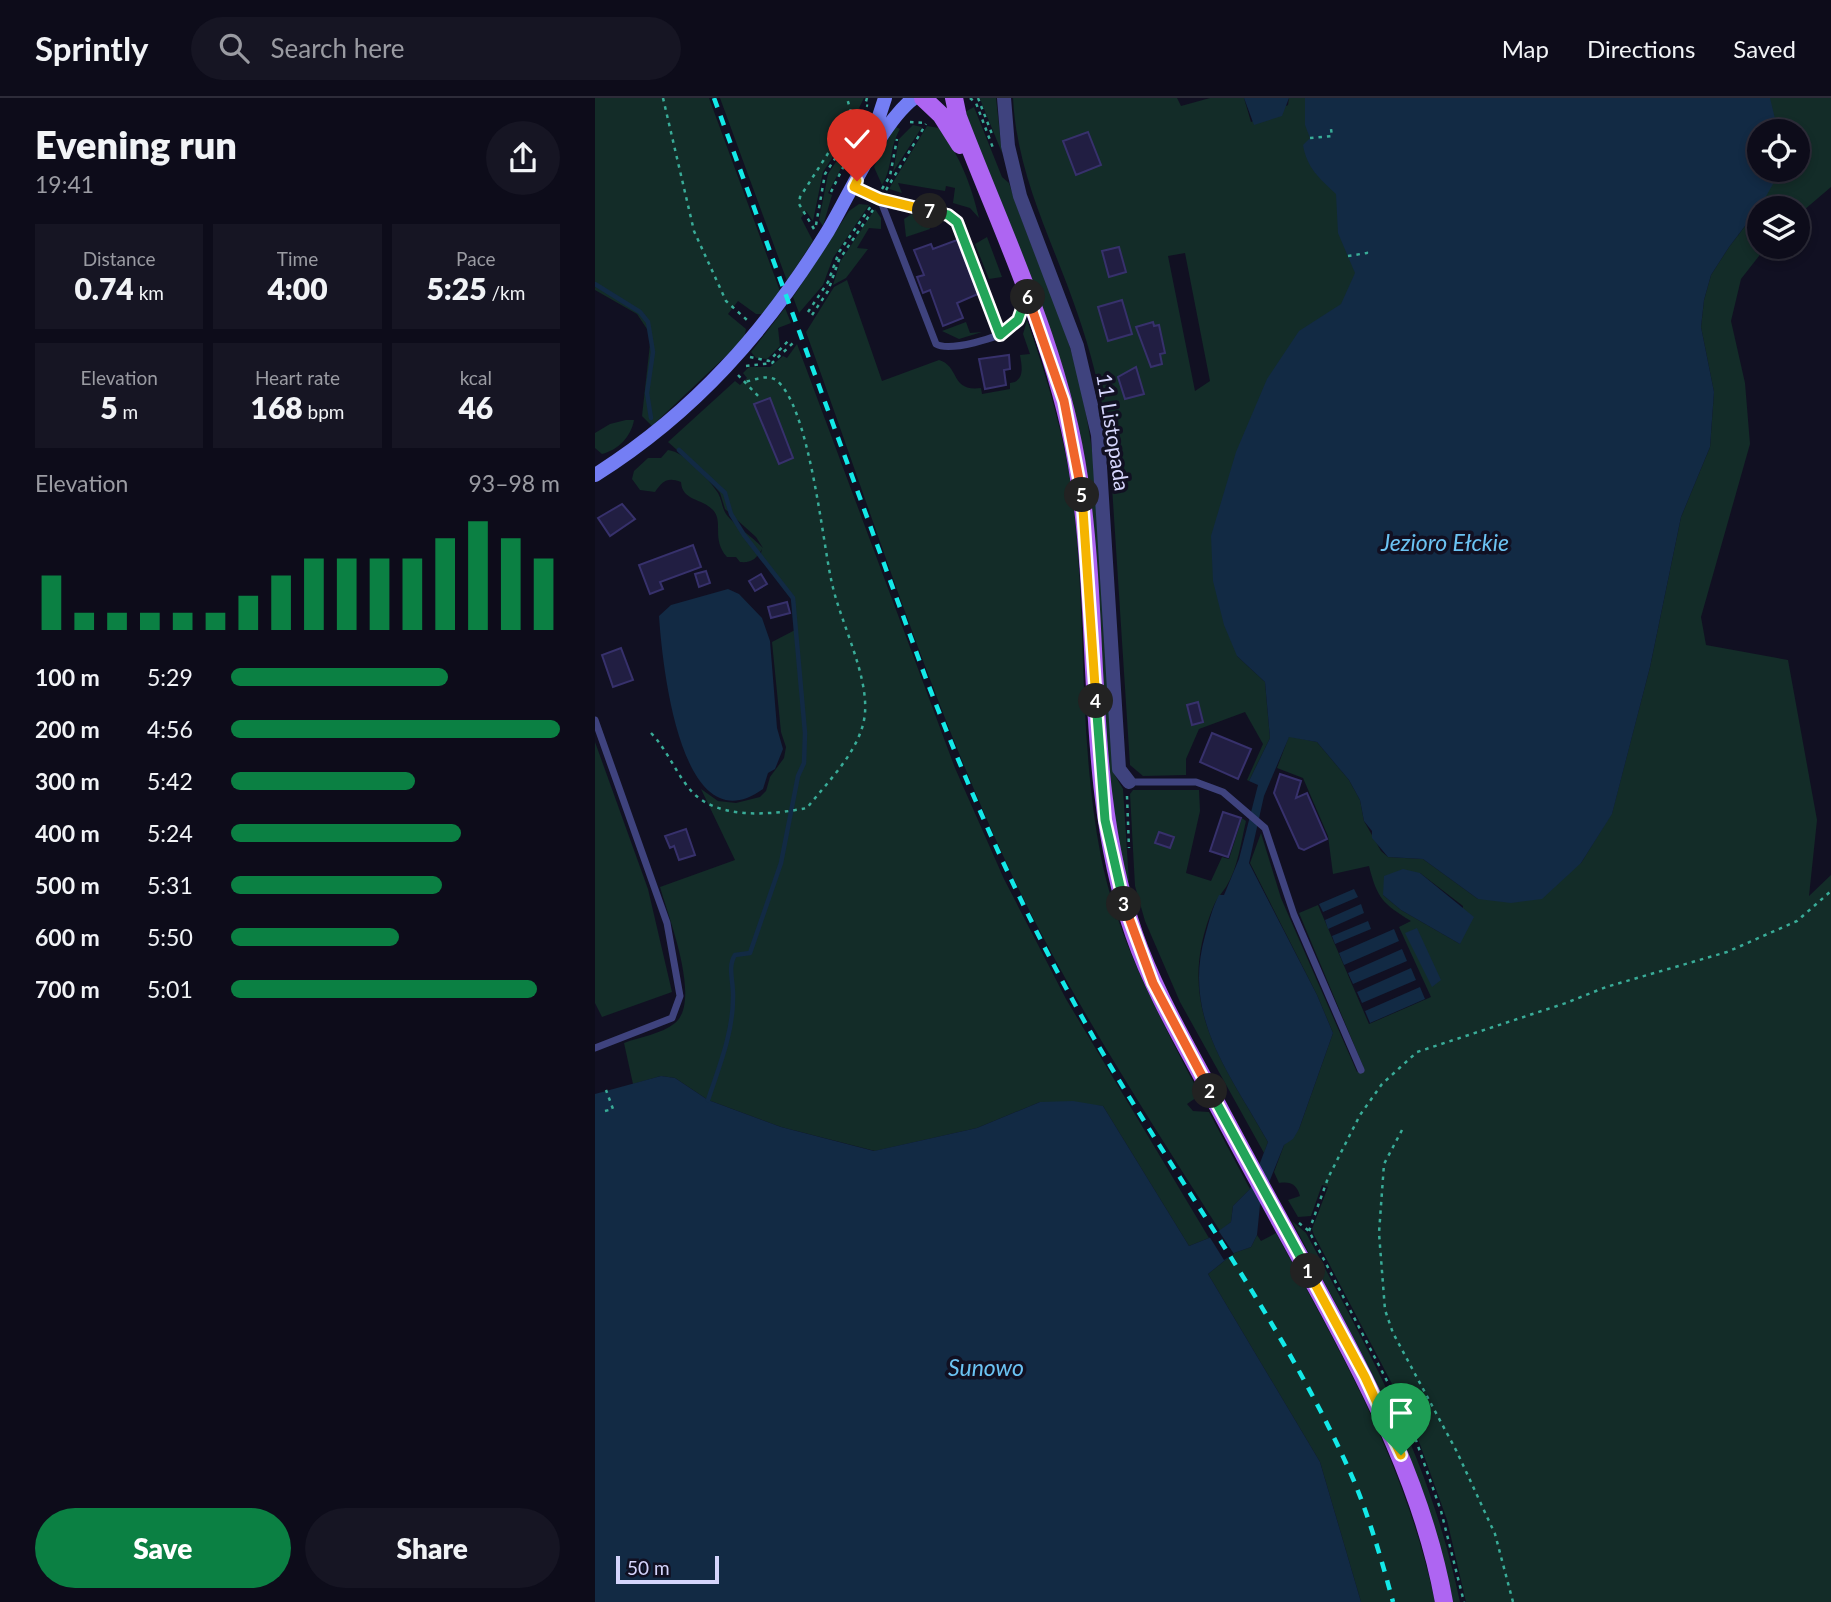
<!DOCTYPE html>
<html lang="en">
<head>
<meta charset="utf-8">
<style>
  :root { --surface:#0d0c1a; --page:#161523; --text:#f1f3f6; --muted:#9a9ba2; --line:#2d2c39; --accent:#0b8043 }
  body { margin:0; font-family:Lato,sans-serif; background:var(--page); color:var(--text); height:100vh; display:flex; flex-direction:column; font-size:26px; white-space:nowrap }
  * { box-sizing:border-box; margin:0 }
  p { font-size:23px; color:var(--muted) }
  .icon { flex:none; width:38px; height:38px; fill:none; stroke:currentColor; stroke-width:2; stroke-linecap:round; stroke-linejoin:round }
  .map { position:relative; flex:1; overflow:hidden }
  .side { display:flex; flex-direction:column; background:var(--surface); width:595px }
  .side>* { flex:none }
  .buttons { position:absolute; left:1152px; top:21px; display:grid; gap:14px }
  .buttons a { display:grid; place-items:center; width:63px; height:63px; border-radius:50%; background:var(--surface); box-shadow:0 4px 10px #0003,0 0 0 2px var(--line); font-size:35px }
  .scale { position:absolute; left:21px; bottom:18px; width:103px; box-sizing:border-box; padding-left:7px; border:4px solid #d5d5fc; border-top:0; font-size:19px; line-height:24px; white-space:nowrap; color:#d5d5fc; -webkit-text-stroke:5px #111022; paint-order:stroke }
  .pin { position:absolute; display:grid; place-items:center; width:60px; height:60px; color:#fff; margin:-72px -30px; border-radius:50% 50% 50% 0; rotate:-45deg; box-shadow:0 0 7px #0007 }
  .pin .icon { rotate:45deg }
  .km { position:absolute; width:35px; height:35px; margin:-18px; border-radius:50%; background:#222; color:#fff; font-size:19px; line-height:35px; text-align:center }
  .round { display:grid; place-items:center; flex:none; width:74px; height:74px; border-radius:37px; background:var(--page) }
  .headline { display:flex; align-items:center; justify-content:space-between; height:119px; padding:0 35px }
  h1 { font-size:38px; font-weight:800; line-height:52px }
  .figures { display:grid; grid-template-columns:repeat(3,1fr); gap:10px; height:119px; padding:7px 35px }
  .figures div { display:grid; align-content:center; border-radius:0px; background:var(--page); text-align:center }
  .figures b { font-size:30px; font-weight:800 }
  .figures small { font-size:19px; font-weight:400 }
  .figures p { font-size:19px }
  .chart { height:196px; padding:14px 35px }
  .chart p { display:flex; justify-content:space-between }
  .chart svg { width:100%; height:126px; margin-top:7px; stroke:var(--accent); stroke-width:6 }
  .cta { display:flex; gap:14px; margin-top:auto; padding:14px 35px }
  .cta a { flex:1; height:80px; border-radius:42px; background:var(--accent); color:#fff; font-size:28px; font-weight:800; line-height:80px; text-align:center }
  .cta a+a { background:var(--page); color:var(--text) }
  ul { padding:0 35px; list-style:none; font-size:23px }
  li { display:grid; grid-template-columns:112px 84px 1fr; align-items:center; height:52px }
  li i { height:18px; border-radius:9px; background:var(--accent) }
  header { display:flex; align-items:center; gap:42px; box-sizing:border-box; height:98px; padding:0 35px; background:var(--surface); border-bottom:2px solid var(--line) }
  header strong { font-size:33px }
  nav { display:flex; gap:38px; margin-inline-start:auto; font-size:24px }
  .search { width:490px; height:63px; background:var(--page); display:flex; align-items:center; gap:18px; box-sizing:border-box; padding:0 24px; border-radius:38px; color:var(--muted); font-size:26px }
  main { display:flex; flex:1; min-height:0 }
  .map>svg:first-child { display:block }
</style>
</head>
<body>
<header>
<strong>Sprintly</strong>
<div class="search"><svg class="icon" aria-label="search" viewBox="0 0 24 24"><circle cx="10" cy="10" r="6"/><path d="M15 15l6 6"/></svg>Search here</div>
<nav><a>Map</a><a>Directions</a><a>Saved</a></nav>
</header>
<main>
<section class="side">
<div class="headline"><div><h1>Evening run</h1><p>19:41</p></div><a class="round"><svg class="icon" aria-label="share" viewBox="0 0 24 24"><path d="M12 15V3M7 8l5-5 5 5M5 13v7h14v-7"/></svg></a></div>
<div class="figures">
<div><p>Distance</p><b>0.74<small> km</small></b></div>
<div><p>Time</p><b>4:00</b></div>
<div><p>Pace</p><b>5:25<small> /km</small></b></div>
</div>
<div class="figures">
<div><p>Elevation</p><b>5<small> m</small></b></div>
<div><p>Heart rate</p><b>168<small> bpm</small></b></div>
<div><p>kcal</p><b>46</b></div>
</div>
<div class="chart"><p><span>Elevation</span>93–98 m</p>
<svg viewBox="0 0 160 44" preserveAspectRatio="none"><path d="M5 44V25M15 44V38M25 44V38M35 44V38M45 44V38M55 44V38M65 44V32M75 44V25M85 44V19M95 44V19M105 44V19M115 44V19M125 44V12M135 44V6M145 44V12M155 44V19"/></svg>
</div>
<ul>
<li><b>100 m</b>5:29<i style="width:66%"></i></li>
<li><b>200 m</b>4:56<i style="width:100%"></i></li>
<li><b>300 m</b>5:42<i style="width:56%"></i></li>
<li><b>400 m</b>5:24<i style="width:70%"></i></li>
<li><b>500 m</b>5:31<i style="width:64%"></i></li>
<li><b>600 m</b>5:50<i style="width:51%"></i></li>
<li><b>700 m</b>5:01<i style="width:93%"></i></li>
</ul>
<div class="cta"><a>Save</a><a>Share</a></div>
</section>
<div class="map">
<svg width="1236" height="1504" viewBox="0 0 1236 1504">
  <rect width="100%" height="100%" fill="#111022"/>
  <!-- green -->
  <path fill="#132c28" fill-rule="evenodd" d="M0,0H114L185,193L169,216H161L143,203L133,216L151,231L149,241L57,328L47,318L56,237L42,216L0,192Z
    M125,0H269L264,10L268,13L228,74L218,123L211,113L206,120L218,143L192,183Z
    M385,0H401L407,55L385,1Z
    M418,0H582L586,8L615,0H649L656,24L693,7L694,0H730L775,163L642,558L670,584L675,640L654,683L652,682L668,646L650,614L604,631L591,661V677L548,678L535,667L514,342L520,340L516,330L512,331C505,292 496,254 483,217C458,143 422,79 418,0ZM590,155L615,283L600,293L573,158Z
    M1096,0H1236V89L1202,118V110H1164L1169,72H1202V33H1164Z
    M379,9L407,79L414,85C432,142 459,196 476,253C486,287 493,323 498,359L518,674L528,691L534,784C510,757 503,481 498,427C494,377 484,329 471,281L368,15Z
    M270,20L271,23L233,95L237,97L228,128L224,122L233,76Z
    M318,27L327,29L298,74L304,41Z
    M299,28L305,31C294,49 298,70 287,87L279,69Z
    M332,28L344,30C365,58 376,86 384,120L375,110L358,105L360,90L351,88L350,93L303,85L307,95L294,91Z
    M264,106L274,107L238,160L228,187L204,215L198,199L254,113Z
    M1164,110V149H1171L1146,181L1136,223L1150,285L1155,346L1106,519L1111,547L1193,562L1222,722L1214,798L1236,777V1504H871L852,1422L817,1324L719,1137L717,1131L733,1089L727,1087L716,1118L703,1119L693,1102L705,1098C702,1087 696,1083 684,1085L679,1074L689,1047L704,1031L738,935L722,897L655,765L666,735L686,800L762,974L768,968L704,815L723,807L774,926L836,899L804,829L816,823C788,806 782,800 774,768L738,776L733,738L708,680L682,670L694,638L722,644L754,682L765,702L769,723L786,753L793,759L828,761L883,801L986,765L1017,715L1055,569L1086,419L1115,349L1119,294L1106,229L1109,202L1116,177L1134,149ZM825,775L868,808L865,846L806,812L788,797Z
    M280,111L286,120V131L274,130L262,150L273,151L251,180L238,187L245,164Z
    M320,114L331,119L335,131L311,139L309,121Z
    M392,139L407,179L394,181L380,146Z
    M252,182L287,283L344,262C365,268 355,294 386,290L387,296L415,291V285C430,283 427,269 425,257L435,256L428,236L432,222C452,280 470,339 478,401C492,520 483,641 506,759C523,844 566,921 605,997L592,1006L598,1013L614,1014L655,1091L638,1108L636,1124L625,1133C552,1017 476,902 417,777C335,602 277,416 211,234L239,189Z
    M190,210L196,225L183,230L185,248L172,261L161,260L156,254Z
    M371,224L375,235L387,234L364,241L347,233Z
    M202,246L360,670L409,781L471,901L614,1140L594,1148L508,1008L445,1004L382,1030L280,1053L186,1029L113,1002L80,980L66,978L38,986L29,945C44,939 67,936 80,925C107,903 73,818 65,789L140,762L106,691L123,703L141,705L165,699L171,693L175,679L189,660L191,649L186,634L177,544L200,532L197,499L165,459L167,451C161,461 157,465 145,464L141,459H132C116,441 129,424 118,412C107,400 87,403 86,384C72,379 68,383 60,394L45,392L37,381L39,373L53,360H66L73,352C90,354 114,381 123,395C127,402 127,410 131,416C141,429 157,438 168,450L161,439L130,411L125,395L108,375L73,344L140,283L145,287L152,280L148,275L154,269H175L188,258L192,260Z
    M31,322H39C36,339 23,352 7,356L0,350V335L15,326Z
    M0,644L53,791L77,894L7,919L0,905Z
    M538,692H604L605,713L591,775L616,783L627,759L634,761L647,720L651,723C646,744 643,770 631,789C627,795 622,800 619,807C578,905 626,961 673,1044L669,1055L585,904L550,823L540,788L535,696Z
    M697,1123L711,1135C777,1258 836,1365 865,1504H858C831,1366 762,1247 697,1123Z
    M681,1135C748,1259 810,1364 840,1504H766L725,1364L613,1176L639,1155L656,1149L662,1137L666,1143Z"/>
  <!-- water -->
  <path fill="#122a44" d="M649,0H694L687,18L659,27Z
    M710,0H1175L1183,33H1164V72H1186L1166,107L1134,149L1116,177L1109,202L1106,229L1119,294L1115,349L1086,419L1055,569L1017,716L986,765L947,801L916,805L883,801L828,761L793,759L777,740V733L769,723L765,702L754,682L722,644L694,639L669,698L654,765L722,897L738,935L704,1031L698,1041L689,1047L665,1107L662,1137L656,1149L639,1155L613,1176L725,1364L766,1504H0V996L66,978L80,980L113,1002L186,1029L279,1053L382,1030L445,1004L478,1003L508,1008L594,1148L614,1140L636,1124L638,1108L655,1091L673,1044C635,976 587,919 610,838C614,824 617,810 624,797H629L644,761L663,687L654,683L675,640L670,584L642,558L629,527L618,483L616,438L641,354L672,281L704,233L746,206L760,175L743,135L741,96C724,80 712,70 708,47L715,40L710,27Z
    M133,491L144,496L167,520L175,543L182,630L188,651L180,671L173,675L168,691C85,751 67,563 64,518L76,507Z
    M808,771L825,775L879,819L865,846L806,812L788,797L789,778Z
    M759,791L763,799L728,814L724,806Z
    M766,806L769,815L733,831L730,822Z
    M773,823L776,831L740,846L737,838Z
    M822,830L846,882L837,889L810,835Z
    M799,831L804,843L749,867L744,855Z
    M807,851L812,863L758,886L753,875Z
    M816,870L821,882L767,905L762,894Z
    M825,889L830,901L775,925L770,913Z"/>
  <!-- pier -->
  <path fill="#111022" d="M623,1132L639,1156L629,1162L614,1138Z"/>
  <g fill="none" stroke-linecap="round" stroke-linejoin="round">
    <!-- stream -->
    <path stroke="#122a44" stroke-width="4.5" d="M0,186L45,214L53,224L58,254L52,295L56,320
      M84,352L130,395L136,416L149,437L198,500L210,635L209,665L203,678L186,765L155,855L140,857C132,869 139,885 138,900C138,935 124,969 113,1002"/>
  </g>
  <!-- building -->
  <path fill="#211e42" stroke="#37316c" stroke-width="2" d="M493,34L506,67L481,77L468,43Z
    M362,142L383,196L362,205L368,220L348,228L335,192L328,195L322,179L329,177L319,152L336,146L338,151Z
    M524,149L531,174L514,179L507,153Z
    M527,202L537,236L513,243L503,209Z
    M558,224L559,228L564,227L570,255L565,256L567,266L556,269L541,229Z
    M414,257L415,271L409,272L411,287L390,291L384,261Z
    M541,269L549,296L530,301L523,279Z
    M175,300L198,360L184,366L159,306Z
    M27,406L40,421L15,438L3,420Z
    M98,447L106,469L65,484L68,491L55,496L44,467Z
    M111,473L115,485L104,489L100,476Z
    M166,476L172,486L160,493L154,483Z
    M192,504L195,515L176,520L173,509Z
    M26,550L38,582L18,589L7,557Z
    M603,604L608,624L597,627L592,607Z
    M617,635L656,651L643,681L605,664Z
    M685,676L706,683L701,700L712,695L732,741L709,752L704,750L679,695Z
    M628,714L646,720L633,759L615,753Z
    M91,731L100,757L84,762L79,748L75,750L70,738Z
    M564,734L579,739L575,750L560,745Z"/>
  <g fill="none" stroke-linecap="round" stroke-linejoin="round">
    <!-- path -->
    <path stroke="#39ac98" stroke-width="2.5" stroke-dasharray="3.5 5" stroke-linecap="butt" d="M68,0L99,133L131,203L152,222
      M272,0L270,7L273,8
      M375,0L381,5L398,50
      M383,0L397,36
      M315,24L332,25
      M715,40L737,38L736,31
      M287,91L295,78L302,41
      M291,92L331,26
      M236,94L259,47
      M221,127L230,76L269,16
      M219,131L204,106L205,99L257,18L252,0
      M753,158L772,155L771,150
      M213,214L233,184L244,154L276,108
      M217,217L233,193L244,162L278,112
      M155,259L174,263L194,242
      M151,268L177,265L198,245
      M143,277L165,300
      M56,635C72,652 79,671 93,689C118,723 176,717 212,710C233,683 267,651 270,615C273,574 244,522 236,481C227,439 214,307 181,282C172,276 159,282 150,284
      M532,698L534,750
      M10,1013L18,1011L11,992
      M807,1032L789,1066L784,1135L790,1212L798,1235L862,1354L900,1436L918,1504
      M704,1125L714,1133L817,1331L846,1413L869,1504
      M714,1133L733,1080L765,1017L787,986L822,954L971,905L1011,889L1132,854L1202,823L1236,793"/>
    <!-- service -->
    <path stroke="#3f437e" stroke-width="7" d="M259,88L285,101L353,117L362,124L405,237
      M285,101L341,246C354,254 405,240 416,230C425,222 428,211 431,200
      M0,622L72,825L85,898L77,920L0,950
      M534,684H601L628,694L670,730L699,817L766,972"/>
    <!-- minor -->
    <path stroke="#3f437e" stroke-width="14" d="M409,0L413,48L425,98L482,248L503,337L524,671L534,684"/>
    <!-- secondary -->
    <path stroke="#747ef4" stroke-width="14" d="M273,52L290,0
      M0,377C100,314 171,233 233,133C255,96 286,25 319,0"/>
    <!-- primary -->
    <path stroke="#ae65f2" stroke-width="18" d="M328,0L346,17L365,47
      M359,0L363,19C408,137 466,254 484,380C507,532 488,689 539,836C558,891 588,942 615,993C651,1061 688,1128 725,1196C778,1294 829,1393 849,1504"/>
    <!-- rail -->
    <path stroke="#13e9e8" stroke-width="4.5" stroke-dasharray="10 9" stroke-linecap="butt" d="M119,0L330,578C382,714 441,844 516,969C596,1103 697,1240 759,1383C775,1422 787,1463 798,1504"/>
  </g>
  <g fill="none" stroke-linecap="round" stroke-linejoin="round">
    <!-- split-1 casing -->
    <g stroke="#fff" stroke-width="14">
      <path id="split-1" d="M713,1173L770,1279L806,1357"/>
    </g>
    <!-- split-2 casing -->
    <g stroke="#fff" stroke-width="14">
      <path id="split-2" d="M615,993L713,1173"/>
    </g>
    <!-- split-3 casing -->
    <g stroke="#fff" stroke-width="14">
      <path id="split-3" d="M529,806L558,885L615,993"/>
    </g>
    <!-- split-4 casing -->
    <g stroke="#fff" stroke-width="14">
      <path id="split-4" d="M501,603L510,722L529,806"/>
    </g>
    <!-- split-5 casing -->
    <g stroke="#fff" stroke-width="14">
      <path id="split-5" d="M487,397L501,603"/>
    </g>
    <!-- split-6 casing -->
    <g stroke="#fff" stroke-width="14">
      <path id="split-6" d="M433,199L469,303L487,397"/>
    </g>
    <!-- split-7 casing -->
    <g stroke="#fff" stroke-width="14">
      <path id="split-7" d="M335,113L353,117L362,124L405,237L423,222L432,196L433,199"/>
    </g>
    <!-- split-8 casing -->
    <g stroke="#fff" stroke-width="14">
      <path id="split-8" d="M262,83L259,89L285,101L335,113"/>
    </g>
    <!-- split-1 -->
    <use href="#split-1" stroke="#f5b400" stroke-width="9"/>
    <!-- split-2 -->
    <use href="#split-2" stroke="#22a559" stroke-width="9"/>
    <!-- split-3 -->
    <use href="#split-3" stroke="#f0652b" stroke-width="9"/>
    <!-- split-4 -->
    <use href="#split-4" stroke="#22a559" stroke-width="9"/>
    <!-- split-5 -->
    <use href="#split-5" stroke="#f5b400" stroke-width="9"/>
    <!-- split-6 -->
    <use href="#split-6" stroke="#f0652b" stroke-width="9"/>
    <!-- split-7 -->
    <use href="#split-7" stroke="#22a559" stroke-width="9"/>
    <!-- split-8 -->
    <use href="#split-8" stroke="#f5b400" stroke-width="9"/>
  </g>
  <g text-anchor="middle" dominant-baseline="central" stroke-width="7" stroke-linejoin="round" paint-order="stroke">
    <!-- street labels -->
    <g font-size="21" fill="#d5d5fc" stroke="#111022">
      <text transform="translate(519 334) rotate(81)">11 Listopada</text>
    </g>
    <!-- water labels -->
    <g font-size="23" font-style="italic" fill="#6bc3f3" stroke="#111022">
      <text x="850" y="444">Jezioro Ełckie</text>
      <text x="391" y="1269">Sunowo</text>
    </g>
  </g>
</svg>
<div class="buttons">
<a><svg class="icon" aria-label="locate" viewBox="0 0 24 24"><circle cx="12" cy="12" r="6"/><path d="M12 2v4M12 18v4M2 12h4M18 12h4"/></svg></a>
<a><svg class="icon" aria-label="layers" viewBox="0 0 24 24"><path d="M12 4l9 5-9 5-9-5zM3 14l9 5 9-5"/></svg></a>
</div>
<div class="scale">50 m</div>
<div class="pin" style="left:806px;top:1357px;background:#1e9e55"><svg class="icon" aria-label="arrive" viewBox="0 0 24 24"><path d="M6 21V4h12l-3 4 3 4H6"/></svg></div>
<div class="pin" style="left:262px;top:83px;background:#d93025"><svg class="icon" aria-label="check" viewBox="0 0 24 24"><path d="M5 12l5 5 9-10"/></svg></div>
<b class="km" style="left:713px;top:1173px">1</b>
<b class="km" style="left:615px;top:993px">2</b>
<b class="km" style="left:529px;top:806px">3</b>
<b class="km" style="left:501px;top:603px">4</b>
<b class="km" style="left:487px;top:397px">5</b>
<b class="km" style="left:433px;top:199px">6</b>
<b class="km" style="left:335px;top:113px">7</b>
</div>
</main>
</body>
</html>
